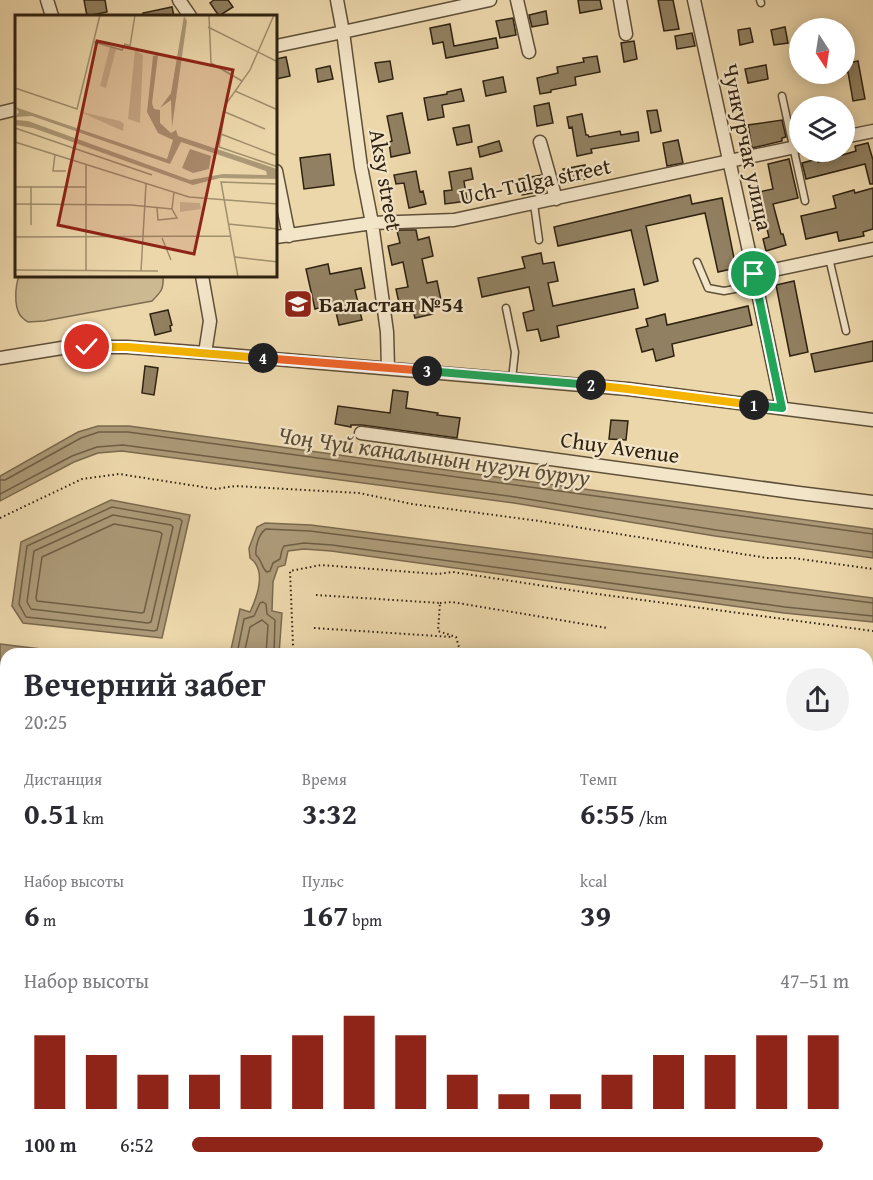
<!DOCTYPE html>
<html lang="ru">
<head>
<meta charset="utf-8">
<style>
  :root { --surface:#fff; --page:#f2f2f3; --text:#2b2b33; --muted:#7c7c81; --accent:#8f2418 }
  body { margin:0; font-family:"Gentium Book Plus",serif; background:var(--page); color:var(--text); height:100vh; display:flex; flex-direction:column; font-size:22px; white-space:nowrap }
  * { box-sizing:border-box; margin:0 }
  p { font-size:20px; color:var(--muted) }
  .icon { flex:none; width:33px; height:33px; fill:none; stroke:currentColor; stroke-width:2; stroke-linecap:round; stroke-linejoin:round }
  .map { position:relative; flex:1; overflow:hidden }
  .details { position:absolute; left:0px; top:648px; width:873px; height:532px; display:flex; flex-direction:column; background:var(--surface); border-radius:18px 18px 0 0; box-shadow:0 3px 15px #0003 }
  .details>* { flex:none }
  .needle { width:39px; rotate:168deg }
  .buttons { position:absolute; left:789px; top:18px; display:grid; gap:12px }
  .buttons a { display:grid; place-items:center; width:66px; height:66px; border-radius:50%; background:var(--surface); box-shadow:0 3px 15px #0003; font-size:30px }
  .pin { position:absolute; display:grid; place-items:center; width:51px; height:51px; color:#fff; margin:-26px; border:3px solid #fff; border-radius:50%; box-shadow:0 2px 6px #0007 }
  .km { position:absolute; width:30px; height:30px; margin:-15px; border-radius:50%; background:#222; color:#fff; font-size:16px; line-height:30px; text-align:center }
  .round { display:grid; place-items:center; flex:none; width:63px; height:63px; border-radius:32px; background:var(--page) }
  .summary { display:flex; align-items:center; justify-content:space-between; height:102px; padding:0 24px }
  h1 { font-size:33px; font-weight:800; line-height:45px }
  .metrics { display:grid; grid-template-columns:repeat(3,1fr); gap:9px; height:102px; padding:6px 24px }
  .metrics div { display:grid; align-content:center }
  .metrics b { font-size:30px; font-weight:800 }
  .metrics small { font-size:16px; font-weight:400 }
  .metrics p { font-size:16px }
  .chart { height:168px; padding:12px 24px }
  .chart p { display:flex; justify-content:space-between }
  .chart svg { width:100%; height:108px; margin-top:6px; stroke:var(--accent); stroke-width:6 }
  ul { padding:0 24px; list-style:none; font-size:20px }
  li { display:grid; grid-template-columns:96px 72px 1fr; align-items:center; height:45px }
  li i { height:15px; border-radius:8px; background:var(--accent) }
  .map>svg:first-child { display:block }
</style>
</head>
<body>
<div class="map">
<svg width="873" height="1180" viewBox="0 0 873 1180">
  <rect width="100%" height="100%" fill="#ecd7ab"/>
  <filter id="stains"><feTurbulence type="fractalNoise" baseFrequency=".00333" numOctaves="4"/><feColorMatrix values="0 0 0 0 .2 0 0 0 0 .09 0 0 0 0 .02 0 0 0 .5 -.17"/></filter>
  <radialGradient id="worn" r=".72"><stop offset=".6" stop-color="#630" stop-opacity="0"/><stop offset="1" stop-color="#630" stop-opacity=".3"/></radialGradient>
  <!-- green -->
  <path fill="#ccb891" stroke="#7e6d51" stroke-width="1.5" d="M19,276H163C164,289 161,292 152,301L44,321L28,322C25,320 22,318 20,315C14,306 15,287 19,276Z"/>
  <!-- water -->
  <path fill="#ac9977" stroke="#7a694e" stroke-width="1.5" d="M98,426H129L873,529V558L715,536L514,503L122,451L98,453L74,462L0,501V476L78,432Z
    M111,500L190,515L162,638L23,623L12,606L21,542Z
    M265,523L311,525L873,598V622L784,613L331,551L304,549L288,551L285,565L278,567L273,582L272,611L282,613L279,654H230L240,609L250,612C257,597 267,570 250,558L249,548L257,527Z
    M0,644L83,654H6V678H0Z"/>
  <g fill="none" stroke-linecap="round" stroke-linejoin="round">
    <!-- shore -->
    <path stroke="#6e5e44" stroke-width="1.5" d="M0,480H5L81,438L99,432H128L873,534
      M0,494L72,456L97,447L123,445L515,497L716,530L873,552
      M112,507L180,519L182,521L157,630L154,631L26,617L19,604L27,546Z
      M113,515L171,525L173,527L151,622L148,623L31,609L27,602L34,551Z
      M114,524L160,532L162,534L144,612L142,613L37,601L36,598L42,557Z
      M873,603L310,531L266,529C259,533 255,547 256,555C262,560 262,569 267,572L270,571L273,563L280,559L282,550L284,546L304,543L332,545L785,607L873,616
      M237,654L244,619L254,616L260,603L263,602L266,604L267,614L275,620L274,654
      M244,654L250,627L262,620L268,625L266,654"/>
  </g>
  <!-- building -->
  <path fill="#918061" stroke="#2f2211" stroke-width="1.5" d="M84,0H105L107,12L87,16Z
    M214,0H228L233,7L219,16L210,3Z
    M578,0H600L602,9L580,13Z
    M658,0H673L679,29L664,31Z
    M172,7L174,16H144L143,13Z
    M546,11L548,24L532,27L529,15Z
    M513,18L516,35L500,38L496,21Z
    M450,24L454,46L496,38L498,48L446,58L443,42L433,44L430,28Z
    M785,27L788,43L774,45L771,30Z
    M750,28L753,42L740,45L738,30Z
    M692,33L695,46L677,49L675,36Z
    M634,41L637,59L624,62L621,43Z
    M597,56L600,72L575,77L576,85L551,90V92L540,94L537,78L558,73L557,67L584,62L583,58Z
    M286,57L290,76L276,79V59Z
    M390,61L393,79L379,82L375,63Z
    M858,61L865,99L853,101L848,72L844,73V64Z
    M766,65L768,79L748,83L745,69Z
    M330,66L333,79L318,82L316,69Z
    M503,77L506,92L486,96L483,81Z
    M461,89L464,101L442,105L444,117L428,120L424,98L447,94V92Z
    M549,103L553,123L537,126L534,106Z
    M657,110L661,131L651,133L647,111Z
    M402,113L410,153L391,157L389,142L392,141L387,116Z
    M582,114L586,135H588L589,137L620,131L621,135L638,132L639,141L591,149L592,153L577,156L572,127L569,128L567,117Z
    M782,120L786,137L782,138V141L752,148L748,125Z
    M469,125L472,142L457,145L453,128Z
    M678,140L683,163L667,166L663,143Z
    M499,141L502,151L480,157L478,147Z
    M868,143L873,160V184H870L865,164L806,179L802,163L817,159L818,162L856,151L855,146Z
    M330,154L334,185L304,189L300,158Z
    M789,159L798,198L773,204L781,234H783L786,245L766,251L763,239L769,237L761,206L757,207L754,193L773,189L768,164Z
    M585,165L587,179L566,183L563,169Z
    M471,168L473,179L464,181L467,201L445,204L444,191L452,190L449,172Z
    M416,171L420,192L423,191L426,204L409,208L404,183L396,184L394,175Z
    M541,175L544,191L522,195L519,179Z
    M873,188V229L863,232L864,236L839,241L837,232L806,239L801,216L836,208L833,196L854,190L855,193Z
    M690,195L692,204L722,198L736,268L718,272L705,213L646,226L658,281L644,285L631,230L558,246L554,227Z
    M400,230H416L418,240L429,237L433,256L422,259L427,283L437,281L441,300L431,302L433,314L415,318L412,306L400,308L396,289L408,287L403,262L392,265L388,246L400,243L397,231Z
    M541,253L543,264L554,262L558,281L548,283L553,306L634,289L638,308L557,326L559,337L541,341L538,329L527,331L523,313L534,310L529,287L482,297L478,278L525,268L522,257Z
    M328,264L330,274L361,268L365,288L355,290L362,320L339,325L334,304L315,309L306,269Z
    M794,281L808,352L790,356L776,285Z
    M748,306L752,325L672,344L674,356L656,361L653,349L642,352L636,329L648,326L646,319L665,314L667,325Z
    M168,310L172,325L170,326L171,331L155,335L150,314Z
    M873,341V361L815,372L811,354Z
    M145,366L158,368L154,395L142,393Z
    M393,390L408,392L406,408L438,413L437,415L460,418L457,438L362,425H351V427L335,424L338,406L390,413Z
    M611,420L628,421L626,440L609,439Z"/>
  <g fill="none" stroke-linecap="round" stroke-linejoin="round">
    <!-- service casing -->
    <g stroke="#5e4f38" stroke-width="9">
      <path id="service" d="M760,0L761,3
        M782,96L805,201
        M534,204L539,240
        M829,258L846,331
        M697,262L708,288L724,291L756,285
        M506,308L515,352L512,379
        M0,695L6,696
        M378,1174L379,1180
        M310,1180L312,1174"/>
    </g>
    <!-- minor casing -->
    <g stroke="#5e4f38" stroke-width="15">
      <path id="minor" d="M47,0L52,16
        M179,0L190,16
        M337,0L343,32L361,167L372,223L387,332L388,368
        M517,0L529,52
        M620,0L626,34
        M694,0L754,274L782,408
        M276,46L343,32L490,0
        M0,113L16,109
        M844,137L873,131
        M540,142L556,199
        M276,171L289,236
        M276,237L372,223L454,220L800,146
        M754,274L873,249
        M202,276L210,321L205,353
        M0,358L68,347H127L205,353L628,389L873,420
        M361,433L799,493L873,502
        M0,935L2,950L0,963
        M0,1142L6,1143
        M867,1167L873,1168
        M133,1174L137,1180
        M703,1180L704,1174"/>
    </g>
    <!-- path -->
    <path stroke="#2f2211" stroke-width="2" stroke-dasharray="1.5 3" stroke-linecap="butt" d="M0,518L82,479L119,474L216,489L235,486L359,493L412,504L539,521L767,558H793L873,569
      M316,595L440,603L438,631L456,637L461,654
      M440,603L452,602L608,628
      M314,628L452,637
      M295,654L293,645L290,571L321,565L437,574L453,572L590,593L873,631
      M438,1174L443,1177L455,1174
      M472,1174L477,1180
      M518,1174V1180
      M573,1174L579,1180
      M416,1180L417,1178L424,1174"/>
    <!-- service -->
    <use href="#service" stroke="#f3e5c8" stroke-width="6"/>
    <!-- minor -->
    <use href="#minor" stroke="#f3e5c8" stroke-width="12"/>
  </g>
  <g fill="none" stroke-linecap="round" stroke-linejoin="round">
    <!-- split-1 casing -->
    <g stroke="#fff" stroke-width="12">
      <path id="split-1" d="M754,274L782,408L754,405"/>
    </g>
    <!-- split-2 casing -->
    <g stroke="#fff" stroke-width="12">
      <path id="split-2" d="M591,385L628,389L754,405"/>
    </g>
    <!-- split-3 casing -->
    <g stroke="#fff" stroke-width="12">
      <path id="split-3" d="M427,371L591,385"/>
    </g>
    <!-- split-4 casing -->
    <g stroke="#fff" stroke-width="12">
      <path id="split-4" d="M263,358L427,371"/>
    </g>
    <!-- split-5 casing -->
    <g stroke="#fff" stroke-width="12">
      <path id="split-5" d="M87,347H127L263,358"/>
    </g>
    <!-- split-1 -->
    <use href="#split-1" stroke="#22a559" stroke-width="8"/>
    <!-- split-2 -->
    <use href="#split-2" stroke="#f5b400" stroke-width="8"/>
    <!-- split-3 -->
    <use href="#split-3" stroke="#22a559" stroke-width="8"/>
    <!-- split-4 -->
    <use href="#split-4" stroke="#f0652b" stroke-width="8"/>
    <!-- split-5 -->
    <use href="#split-5" stroke="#f5b400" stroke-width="8"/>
  </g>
  <!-- icons -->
  <defs>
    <g id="school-square" transform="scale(1.5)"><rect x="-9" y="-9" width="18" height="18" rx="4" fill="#8f2418" stroke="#f3e5c8"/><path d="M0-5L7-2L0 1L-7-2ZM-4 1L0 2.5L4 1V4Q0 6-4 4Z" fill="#fff"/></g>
  </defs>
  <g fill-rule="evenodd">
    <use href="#school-square" x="298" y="304"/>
  </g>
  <g text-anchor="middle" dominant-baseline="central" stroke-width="4.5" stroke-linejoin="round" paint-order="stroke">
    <!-- street labels -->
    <g font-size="22" fill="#2f2211" stroke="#f3e5c8">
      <text transform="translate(748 147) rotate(78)">Чункурчак улица</text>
      <text transform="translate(386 180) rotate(80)">Aksy street</text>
      <text transform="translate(535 181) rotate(-12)">Uch-Tulga street</text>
      <text transform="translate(620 447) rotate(8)">Chuy Avenue</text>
    </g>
    <!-- poi labels -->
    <g font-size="22" font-weight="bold" fill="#2f2211" stroke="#f3e5c8" text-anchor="start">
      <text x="319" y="304">Баластан №54</text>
    </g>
    <!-- water labels -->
    <g font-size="24" font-style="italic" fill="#5b4c35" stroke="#f3e5c8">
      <text transform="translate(434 456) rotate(8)">Чоң Чүй каналынын нугун буруу</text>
    </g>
  </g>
  <!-- overview -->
  <g transform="translate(15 15)">
    <rect width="262" height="262" fill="#ecd7ab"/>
    <path d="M95,32L101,34L91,73L85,71ZM120,35L128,40L125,108L113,104ZM63,96L105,106L109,109L108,116ZM165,187L185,188L186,194L165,197Z" fill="#ccb891"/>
    <path d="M169,1L172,6L157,112L156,85L145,93L156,78ZM143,40L137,88L139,94L145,95V108L156,118L161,115L163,121L262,154V164L205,163L178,170L18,113L0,110L1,105L13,106L175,165L208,159L252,160L251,156L166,127L155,149L17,101L0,102L4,97L0,92L152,144L158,125L143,118L132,97L138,41ZM175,134L196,141L194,154L178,158L167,153Z" fill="#ac9977"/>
    <path fill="none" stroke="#a08f6d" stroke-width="1.5" d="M194,0L196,48L227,66M259,0L235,55L211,89L204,132L263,152M193,12L263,47M79,27L107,35L110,29L115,31L120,0M0,73L62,94L85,0M220,76L263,95M210,97L250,114M0,113L137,160M206,119L263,141M0,127L174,182L263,189M40,139L38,156H51M71,150V255M0,172H71M0,189L116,190L157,194M142,193L143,205L162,203L157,194L159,177M213,209L263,214M16,210V171M0,222L216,221M147,223L156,245M220,242L263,247M0,255L143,256M126,256L131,169M223,262L206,167L263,169"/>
    <path fill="#8f2418" fill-opacity="0.15" stroke="#8f2418" stroke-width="3" d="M82,26L218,55L179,239L43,210Z"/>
    <rect width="262" height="262" fill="none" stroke="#2f2211" stroke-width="3"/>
  </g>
  <rect width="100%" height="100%" filter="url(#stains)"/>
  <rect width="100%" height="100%" fill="url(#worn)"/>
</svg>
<div class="buttons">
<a><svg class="needle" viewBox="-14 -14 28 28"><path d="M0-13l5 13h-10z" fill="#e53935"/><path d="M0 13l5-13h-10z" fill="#7c7c81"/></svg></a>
<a><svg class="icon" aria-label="layers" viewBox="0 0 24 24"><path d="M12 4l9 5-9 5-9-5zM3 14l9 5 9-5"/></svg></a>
</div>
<div class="pin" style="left:754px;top:274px;background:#1e9e55"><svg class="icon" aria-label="arrive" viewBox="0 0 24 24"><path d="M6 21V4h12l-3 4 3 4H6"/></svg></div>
<div class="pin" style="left:87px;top:347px;background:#d93025"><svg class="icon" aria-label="check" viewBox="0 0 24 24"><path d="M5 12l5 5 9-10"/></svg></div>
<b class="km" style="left:754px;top:405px">1</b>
<b class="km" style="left:591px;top:385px">2</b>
<b class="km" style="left:427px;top:371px">3</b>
<b class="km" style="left:263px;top:358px">4</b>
<section class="details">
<div class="summary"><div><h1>Вечерний забег</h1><p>20:25</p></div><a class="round"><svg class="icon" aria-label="share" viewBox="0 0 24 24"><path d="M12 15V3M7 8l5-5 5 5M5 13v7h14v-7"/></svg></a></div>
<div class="metrics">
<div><p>Дистанция</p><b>0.51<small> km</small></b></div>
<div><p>Время</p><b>3:32</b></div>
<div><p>Темп</p><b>6:55<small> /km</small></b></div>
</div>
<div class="metrics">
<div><p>Набор высоты</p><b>6<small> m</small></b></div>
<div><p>Пульс</p><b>167<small> bpm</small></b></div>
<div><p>kcal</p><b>39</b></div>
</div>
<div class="chart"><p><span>Набор высоты</span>47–51 m</p>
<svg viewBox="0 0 160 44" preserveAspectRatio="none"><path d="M5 44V14M15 44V22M25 44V30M35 44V30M45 44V22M55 44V14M65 44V6M75 44V14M85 44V30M95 44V38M105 44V38M115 44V30M125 44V22M135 44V22M145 44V14M155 44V14"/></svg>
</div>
<ul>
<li><b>100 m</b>6:52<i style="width:96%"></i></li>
</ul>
</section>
</div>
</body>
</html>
